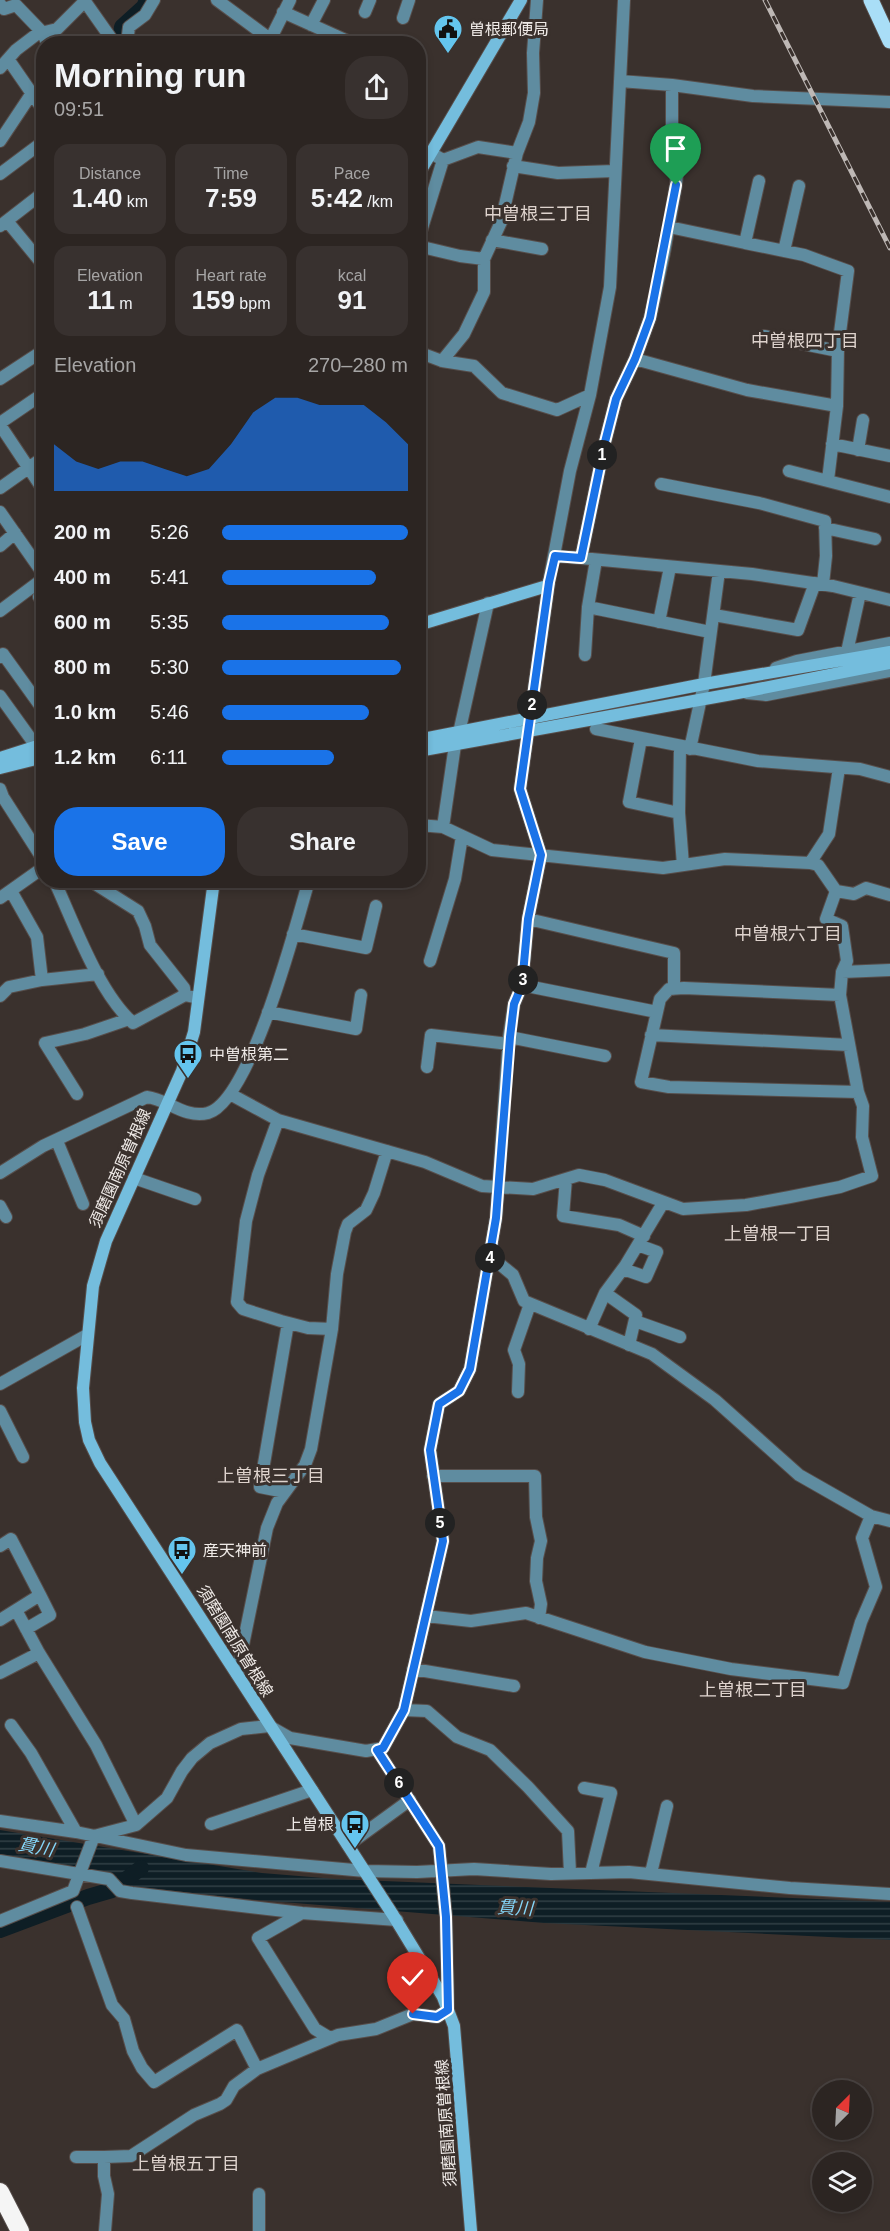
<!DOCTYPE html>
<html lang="en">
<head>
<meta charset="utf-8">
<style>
  :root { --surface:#2c2522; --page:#38312f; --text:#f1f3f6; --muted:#a6a5a5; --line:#484240; --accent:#1a73e8 }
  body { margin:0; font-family:Arial,"Noto Sans JP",sans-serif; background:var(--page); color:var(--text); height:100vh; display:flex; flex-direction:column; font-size:22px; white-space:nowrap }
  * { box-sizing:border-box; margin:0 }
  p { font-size:20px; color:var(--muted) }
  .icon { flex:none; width:33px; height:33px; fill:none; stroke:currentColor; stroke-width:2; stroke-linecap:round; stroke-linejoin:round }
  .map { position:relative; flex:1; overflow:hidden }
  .side { position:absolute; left:36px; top:36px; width:390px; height:852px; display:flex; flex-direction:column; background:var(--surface); border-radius:24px; box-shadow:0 3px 9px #0003,0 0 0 2px var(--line) }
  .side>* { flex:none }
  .needle { width:39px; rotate:24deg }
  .controls { position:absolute; left:812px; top:2080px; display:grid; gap:12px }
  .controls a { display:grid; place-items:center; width:60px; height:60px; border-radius:50%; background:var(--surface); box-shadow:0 3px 9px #0003,0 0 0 2px var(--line); font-size:30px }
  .pin { position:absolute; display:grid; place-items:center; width:51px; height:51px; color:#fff; margin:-62px -26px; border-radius:50% 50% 50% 0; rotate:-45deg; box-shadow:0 0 6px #0007 }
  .pin .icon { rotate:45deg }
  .km { position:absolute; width:30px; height:30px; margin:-15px; border-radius:50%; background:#222; color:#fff; font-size:16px; line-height:30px; text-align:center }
  .round { display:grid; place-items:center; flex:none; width:63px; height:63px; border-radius:24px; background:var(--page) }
  .headline { display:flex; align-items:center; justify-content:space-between; height:102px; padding:0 18px }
  h1 { font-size:33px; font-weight:800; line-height:45px }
  .figures { display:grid; grid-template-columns:repeat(3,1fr); gap:9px; height:102px; padding:6px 18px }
  .figures div { display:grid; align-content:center; border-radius:15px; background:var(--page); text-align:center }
  .figures b { font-size:26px; font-weight:800 }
  .figures small { font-size:16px; font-weight:400 }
  .figures p { font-size:16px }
  .chart { height:168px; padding:12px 18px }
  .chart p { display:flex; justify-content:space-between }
  .chart svg { width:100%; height:108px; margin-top:6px; fill:var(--accent); opacity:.7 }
  .button { display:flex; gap:12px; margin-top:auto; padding:12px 18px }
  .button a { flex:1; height:69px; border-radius:24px; background:var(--accent); color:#fff; font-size:24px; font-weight:800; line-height:69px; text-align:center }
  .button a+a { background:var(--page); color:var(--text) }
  ul { padding:0 18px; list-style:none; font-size:20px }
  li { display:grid; grid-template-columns:96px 72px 1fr; align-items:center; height:45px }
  li i { height:15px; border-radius:8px; background:var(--accent) }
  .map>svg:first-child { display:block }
</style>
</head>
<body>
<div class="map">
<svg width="890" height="2231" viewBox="0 0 890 2231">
  <defs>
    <pattern id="water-rules" width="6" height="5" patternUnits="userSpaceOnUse" patternTransform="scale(1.5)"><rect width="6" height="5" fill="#0e1e25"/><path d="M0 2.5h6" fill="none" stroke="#313f45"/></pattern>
  </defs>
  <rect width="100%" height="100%" fill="#3a312d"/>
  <!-- water -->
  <path fill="url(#water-rules)" d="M0,1830L262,1873L336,1879L890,1902V1940L544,1923L257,1900L129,1886L116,1876L0,1854Z"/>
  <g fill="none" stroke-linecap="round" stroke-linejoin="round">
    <!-- river -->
    <path stroke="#0e1e25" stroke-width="16" d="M127,44L121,36L122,27L144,7L147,0
      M0,1930L88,1897L112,1890L141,1868"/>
    <!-- street casing -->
    <g stroke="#574e4b" stroke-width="14">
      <path id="street" d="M84,0L115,44
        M217,0L270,39
        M0,4L4,9L16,5L42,32L48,44
        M283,12L354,44
        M365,12L370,0
        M403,18L409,0
        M311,25L324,0
        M132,44L128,35L129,27L145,15L154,0
        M268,44L290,0
        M8,59L44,111
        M0,68L16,50L37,34L57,29L85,1
        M620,81L672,85L753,96L890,102
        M0,141L32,93
        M431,153L443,160L478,147L517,153L501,222L484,259V292L464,334L442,361
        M517,153L529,122L534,93L533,53L537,0
        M513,166L558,173L614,171
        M0,174L44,141
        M7,221L44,266
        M0,226L44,192
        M669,227L745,243L759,181
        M492,240L542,249
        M418,241L443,160
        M418,246L460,256L484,259
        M784,251L799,186
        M764,336L838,351
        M418,352L442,361L474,366L502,393L557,410L590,395
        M635,359L747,390L837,406L838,348L848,271L804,255L745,243
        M0,379L44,350
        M0,423L44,393
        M0,425L44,491
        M832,444L890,456
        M858,450L863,420
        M789,471L890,497
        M828,480L837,406
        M661,484L759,503L825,521L826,556L823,584
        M0,488L44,457
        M0,512L44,575
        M825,528L875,539
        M0,546L15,533
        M555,556L581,558L605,442L616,399L635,359L650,318L664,253L676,185L679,149L672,127V85
        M581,558L752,574L833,586L890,600
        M596,560L588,607L710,632
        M44,582L39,597L44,604
        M0,611L44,578
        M714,615L798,630L815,583
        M659,622L670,567
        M847,652L860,593
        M585,655L588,607
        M0,657L3,654L44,711
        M776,668L797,661L890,643
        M747,693L766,695L890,671
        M0,696L36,746L39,755
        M596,729L758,761L860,769L890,777
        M459,733L488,603
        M641,739L629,802L679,813L680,747
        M690,749L704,684L719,571
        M0,789L3,797L44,861
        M679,813L683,865
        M418,825L443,827L492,850L663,868L725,859L810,863L829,834L839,768
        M443,827L455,745
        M810,863L818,865L836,891L854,894L866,888L890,895
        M54,880C74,923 98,992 133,1023L185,995L198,998
        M89,880L138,911L145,926L150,945L184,988L185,995
        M11,891L37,937L42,980L98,974
        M836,891L826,919L842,926L847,961L842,972
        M0,898L44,867
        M528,919L674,953V989
        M293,934L366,948L376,906
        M430,961L455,879L462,836
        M522,985L657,1012
        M840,995L684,988L669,989L660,999L641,1082L669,1087L858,1092
        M0,996L9,987L42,980
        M268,1012L356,1029L361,995
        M651,1035L849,1045
        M509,1037L605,1056
        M427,1067L431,1035L509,1044
        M77,1094L45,1043L85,1034L129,1019
        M230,1094L278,1120L425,1162L482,1186L533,1189L579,1175L605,1180L683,1209L746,1205L790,1197L840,1187L872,1176L862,1137L863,1106L858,1092L840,995L842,972L890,970
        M278,1120L258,1175L246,1221L237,1302L243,1309L281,1321L308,1328L332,1329
        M57,1141L83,1204
        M0,1173L43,1146L147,1097C167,1099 185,1119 208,1113C251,1100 296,925 309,880
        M134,1178L195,1199
        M566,1179L563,1216L619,1225L644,1236
        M0,1206L6,1217
        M490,1256L513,1275L524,1301L652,1354L715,1400L799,1475L871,1516L890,1521
        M623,1269L646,1277L657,1252L638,1245
        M605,1293L636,1315L629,1345
        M635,1321L680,1337
        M589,1329L605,1293L625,1266L663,1203
        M0,1384L87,1335
        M518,1392L519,1364L514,1350L530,1304
        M0,1411L23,1457
        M433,1476H535L536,1517L541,1541L537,1558L536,1581L541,1604L539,1618
        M285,1492L260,1487L288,1323
        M0,1546L11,1539L40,1595L0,1620
        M16,1610L39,1653L96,1745L136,1825
        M426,1616L471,1621L526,1613L645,1652L731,1669L843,1683L861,1622L876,1587L862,1538L871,1516
        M26,1629L50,1615L40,1595
        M413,1669L514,1686
        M0,1673L39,1653
        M237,1674L267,1528L277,1503L305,1465L311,1449L332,1329L337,1274L345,1232L348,1224L366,1210L374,1193L387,1151
        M404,1710L427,1711L457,1737L490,1750L528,1787L568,1831L570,1873
        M11,1725L31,1753L76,1832
        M584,1788L611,1793L591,1873
        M0,1821L76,1832L186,1855L365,1871L417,1872L474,1869L551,1874L629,1872L790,1888L890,1894
        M211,1824L312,1790
        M94,1836L136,1825L167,1798L182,1771L192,1758L210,1743L241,1729L269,1726L290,1738L366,1751L383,1748L404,1710L443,1541L430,1450L439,1404L459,1391L470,1369L496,1218L509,1037L514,1004L522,985L528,919L541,855L520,789L549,582L570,471L590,395L610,287L624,0
        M348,1845L410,1800
        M0,1861L109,1879L120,1891L132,1893L302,1913L397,1920
        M651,1873L667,1806
        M77,1907L112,2005L124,2019L133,2051L142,2068L154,2082L237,2030L257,2069
        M302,1913L258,1938L315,2029L330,2038
        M0,1921L73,1891L94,1836
        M76,2157H104
        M259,2194V2231
        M105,2231L108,2194L104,2176V2157L131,2156L194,2115L220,2104L226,2100L234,2086L257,2069L338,2035L376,2029L413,2014L437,2017L448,2010L446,1917L439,1846L377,1750"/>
    </g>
    <!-- secondary casing -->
    <g stroke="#574e4b" stroke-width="14">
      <path id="secondary" d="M418,175L521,0
        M418,625L547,586L549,582
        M418,740L704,684L890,652
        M418,751L743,692L890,663
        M0,758L44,744
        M0,768L44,757
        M214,880L194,1032L182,1071L106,1241L93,1286L83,1388L85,1422L89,1440L100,1463L393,1915L443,1997L454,2026L471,2231"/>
    </g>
    <!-- primary casing -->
    <g stroke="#574e4b" stroke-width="17">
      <path id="primary" d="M871,0L890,41"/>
    </g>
    <!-- highway casing -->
    <g stroke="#574e4b" stroke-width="20">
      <path id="highway" d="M0,2192L20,2231"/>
    </g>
    <!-- street -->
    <use href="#street" stroke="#5f8ca0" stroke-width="12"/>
    <!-- secondary -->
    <use href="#secondary" stroke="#74bddd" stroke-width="12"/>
    <!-- primary -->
    <use href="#primary" stroke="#a9def7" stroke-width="15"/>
    <!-- highway -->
    <use href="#highway" stroke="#f5f5f5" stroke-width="18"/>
    <!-- rail casing -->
    <g stroke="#beb8b5" stroke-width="5">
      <path id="rail" d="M765,0L890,248"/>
    </g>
    <!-- rail -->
    <use href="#rail" stroke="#3a312d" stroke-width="3" stroke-dasharray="9" stroke-linecap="butt"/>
  </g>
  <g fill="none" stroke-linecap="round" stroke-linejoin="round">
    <!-- route casing -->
    <g stroke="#fff" stroke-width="12">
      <path id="route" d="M413,2014L437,2017L448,2010L446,1917L439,1846L377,1750L383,1748L404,1710L443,1541L430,1450L439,1404L459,1391L470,1369L496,1218L510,1037L514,1004L522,985L528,919L541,855L520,789L549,582L555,556L581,558L605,442L616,399L635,359L650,318L676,185"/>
    </g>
    <!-- route -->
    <use href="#route" stroke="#1a73e8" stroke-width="8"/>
  </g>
  <!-- icons -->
  <defs>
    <g id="civic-pin" transform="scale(1.5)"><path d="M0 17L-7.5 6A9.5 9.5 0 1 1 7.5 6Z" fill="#64c5ee" stroke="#3a312d"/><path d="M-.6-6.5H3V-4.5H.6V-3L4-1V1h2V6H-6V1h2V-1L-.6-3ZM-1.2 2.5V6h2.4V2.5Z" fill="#111"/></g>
    <g id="bus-pin" transform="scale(1.5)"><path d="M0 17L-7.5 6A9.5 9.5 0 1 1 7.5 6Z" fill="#64c5ee" stroke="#3a312d"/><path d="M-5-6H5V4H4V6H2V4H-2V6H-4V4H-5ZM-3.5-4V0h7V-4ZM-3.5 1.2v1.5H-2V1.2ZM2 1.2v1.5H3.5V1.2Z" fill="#111"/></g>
  </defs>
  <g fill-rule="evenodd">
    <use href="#civic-pin" x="448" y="29"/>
    <use href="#bus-pin" x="188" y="1054"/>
    <use href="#bus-pin" x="182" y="1550"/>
    <use href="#bus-pin" x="355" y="1824"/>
  </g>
  <g text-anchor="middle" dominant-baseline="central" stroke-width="6" stroke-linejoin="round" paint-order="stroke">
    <!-- poi labels -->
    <g font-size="16" fill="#eee9e6" stroke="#3a312d" text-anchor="start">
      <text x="469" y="29">曽根郵便局</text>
      <text x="209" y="1054">中曽根第二</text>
      <text x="203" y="1550">産天神前</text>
      <text x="334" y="1824" text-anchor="end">上曽根</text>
    </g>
    <!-- street labels -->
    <g font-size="16" fill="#eee9e6" stroke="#3a312d">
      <text transform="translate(120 1168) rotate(-66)">須磨園南原曽根線</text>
      <text transform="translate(235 1641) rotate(58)">須磨園南原曽根線</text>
      <text transform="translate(446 2123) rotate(-94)">須磨園南原曽根線</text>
    </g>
    <!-- neighbourhood labels -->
    <g font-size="18" fill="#ded3cd" stroke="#3a312d">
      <text x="538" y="214">中曽根三丁目</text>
      <text x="805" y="341">中曽根四丁目</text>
      <text x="788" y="934">中曽根六丁目</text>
      <text x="778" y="1234">上曽根一丁目</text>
      <text x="271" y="1476">上曽根三丁目</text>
      <text x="753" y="1690">上曽根二丁目</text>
      <text x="186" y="2164">上曽根五丁目</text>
    </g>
    <!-- water labels -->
    <g font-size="18" font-style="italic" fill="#85d7fa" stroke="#3a312d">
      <text transform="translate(36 1847) rotate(11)">貫川</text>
      <text transform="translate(515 1908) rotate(3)">貫川</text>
    </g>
  </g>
</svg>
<div class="controls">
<a><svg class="needle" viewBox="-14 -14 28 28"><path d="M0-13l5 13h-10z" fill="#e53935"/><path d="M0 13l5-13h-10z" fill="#a6a5a5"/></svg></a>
<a><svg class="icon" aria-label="layers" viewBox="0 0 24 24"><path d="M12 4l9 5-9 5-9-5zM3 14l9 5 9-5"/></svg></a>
</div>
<div class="pin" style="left:676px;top:185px;background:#1e9e55"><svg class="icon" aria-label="arrive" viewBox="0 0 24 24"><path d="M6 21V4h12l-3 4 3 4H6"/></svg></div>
<div class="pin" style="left:413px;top:2014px;background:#d93025"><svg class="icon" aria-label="check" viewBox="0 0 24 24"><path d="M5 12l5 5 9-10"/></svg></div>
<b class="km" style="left:602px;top:455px">1</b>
<b class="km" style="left:532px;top:705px">2</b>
<b class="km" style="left:523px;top:980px">3</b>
<b class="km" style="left:490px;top:1258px">4</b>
<b class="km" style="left:440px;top:1523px">5</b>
<b class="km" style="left:399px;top:1783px">6</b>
<section class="side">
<div class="headline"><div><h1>Morning run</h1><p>09:51</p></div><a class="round"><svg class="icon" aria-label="share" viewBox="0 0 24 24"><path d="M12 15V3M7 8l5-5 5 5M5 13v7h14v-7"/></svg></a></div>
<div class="figures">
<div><p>Distance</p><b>1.40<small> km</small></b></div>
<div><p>Time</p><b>7:59</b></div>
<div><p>Pace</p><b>5:42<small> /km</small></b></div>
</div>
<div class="figures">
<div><p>Elevation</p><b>11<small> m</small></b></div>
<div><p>Heart rate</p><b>159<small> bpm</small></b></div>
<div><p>kcal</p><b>91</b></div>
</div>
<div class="chart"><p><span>Elevation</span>270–280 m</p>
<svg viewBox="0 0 160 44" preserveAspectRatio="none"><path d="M0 44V25L10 32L20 35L30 32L40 32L50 35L60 38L70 35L80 25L90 12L100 6L110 6L120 9L130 9L140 9L150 16L160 25V44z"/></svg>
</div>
<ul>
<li><b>200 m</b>5:26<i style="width:100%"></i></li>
<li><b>400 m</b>5:41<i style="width:83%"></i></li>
<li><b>600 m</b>5:35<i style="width:90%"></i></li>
<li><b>800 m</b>5:30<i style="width:96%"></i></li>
<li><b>1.0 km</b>5:46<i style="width:79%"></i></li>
<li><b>1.2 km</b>6:11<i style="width:60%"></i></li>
</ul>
<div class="button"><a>Save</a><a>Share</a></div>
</section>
</div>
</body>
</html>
